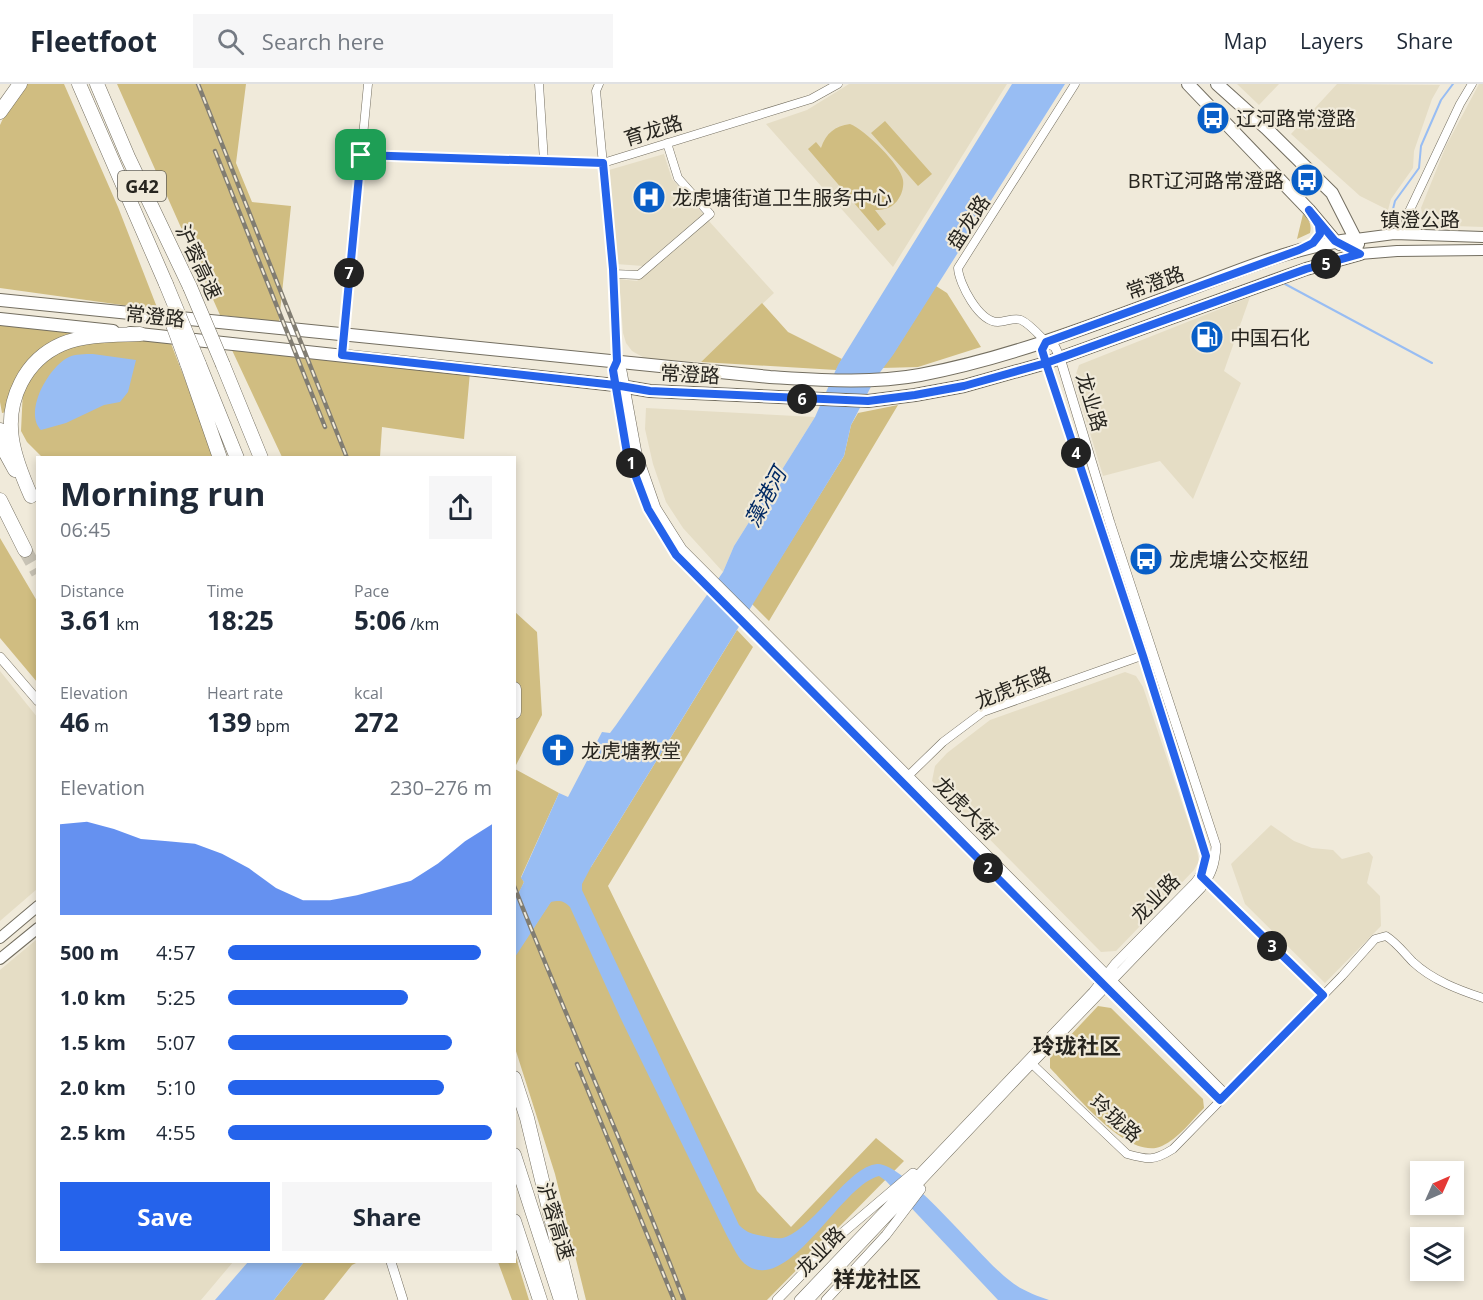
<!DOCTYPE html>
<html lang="en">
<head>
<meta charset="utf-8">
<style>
  :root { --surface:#fff; --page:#f6f6f7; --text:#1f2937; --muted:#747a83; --line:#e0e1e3; --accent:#2563eb }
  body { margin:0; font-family:"Open Sans","Noto Sans SC",sans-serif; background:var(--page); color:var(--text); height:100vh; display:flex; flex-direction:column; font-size:22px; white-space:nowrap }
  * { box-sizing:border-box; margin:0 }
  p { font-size:20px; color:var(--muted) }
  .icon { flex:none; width:33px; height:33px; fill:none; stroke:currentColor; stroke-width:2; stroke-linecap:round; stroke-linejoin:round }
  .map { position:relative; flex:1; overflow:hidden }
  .panel { position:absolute; left:36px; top:372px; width:480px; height:807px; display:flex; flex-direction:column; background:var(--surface); border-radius:0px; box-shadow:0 3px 9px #0003 }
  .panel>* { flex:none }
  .needle { width:39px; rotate:45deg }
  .buttons { position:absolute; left:1410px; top:1077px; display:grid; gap:12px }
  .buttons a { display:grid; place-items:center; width:54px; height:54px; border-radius:0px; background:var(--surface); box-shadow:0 3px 9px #0003; font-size:30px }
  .pin { position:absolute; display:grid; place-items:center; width:51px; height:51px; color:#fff; margin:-26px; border-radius:12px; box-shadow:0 3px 9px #0006 }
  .km { position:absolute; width:30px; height:30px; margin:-15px; border-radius:50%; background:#222; color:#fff; font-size:16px; line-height:30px; text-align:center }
  .round { display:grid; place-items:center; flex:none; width:63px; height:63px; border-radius:0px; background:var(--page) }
  .overview { display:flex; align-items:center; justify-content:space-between; height:102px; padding:0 24px }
  h1 { font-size:33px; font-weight:700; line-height:45px }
  .stats { display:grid; grid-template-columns:repeat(3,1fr); gap:9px; height:102px; padding:6px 24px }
  .stats div { display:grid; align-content:center }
  .stats b { font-size:26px; font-weight:700 }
  .stats small { font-size:16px; font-weight:400 }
  .stats p { font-size:16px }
  .chart { height:168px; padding:12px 24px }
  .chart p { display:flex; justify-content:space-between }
  .chart svg { width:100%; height:108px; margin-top:6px; fill:var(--accent); opacity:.7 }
  .button { display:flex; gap:12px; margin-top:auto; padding:12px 24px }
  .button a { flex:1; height:69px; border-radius:0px; background:var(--accent); color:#fff; font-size:24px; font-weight:700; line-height:69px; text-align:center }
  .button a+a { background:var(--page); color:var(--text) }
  ul { padding:0 24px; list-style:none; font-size:20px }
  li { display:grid; grid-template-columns:96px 72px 1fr; align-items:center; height:45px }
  li i { height:15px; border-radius:8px; background:var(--accent) }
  header { display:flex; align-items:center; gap:36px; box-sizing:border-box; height:84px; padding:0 30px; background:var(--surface); border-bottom:2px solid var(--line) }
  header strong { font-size:28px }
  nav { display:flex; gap:33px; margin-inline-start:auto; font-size:21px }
  .search { width:420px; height:54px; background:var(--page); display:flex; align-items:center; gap:15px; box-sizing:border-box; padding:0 21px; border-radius:0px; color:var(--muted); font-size:22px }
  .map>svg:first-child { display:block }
</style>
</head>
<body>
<header>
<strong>Fleetfoot</strong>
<div class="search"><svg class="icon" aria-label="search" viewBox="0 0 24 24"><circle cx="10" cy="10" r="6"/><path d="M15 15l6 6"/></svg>Search here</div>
<nav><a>Map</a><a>Layers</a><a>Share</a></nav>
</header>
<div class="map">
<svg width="1483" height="1216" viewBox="0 0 1483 1216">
  <rect width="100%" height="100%" fill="#f0eada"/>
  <!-- built -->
  <path fill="#e5ddc5" d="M849,0H1007L893,183L766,40L807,26Z
    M1237,0H1279L1259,21Z
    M1337,0L1440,1L1432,15L1414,67L1413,84L1391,115L1388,126L1360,112L1291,50Z
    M1479,0H1483V143L1425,141L1421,124L1446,62Z
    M664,70L672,95L703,130L643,182L616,180L609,86Z
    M708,136L774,209L701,278L647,275L639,271L632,267L626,259L623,249L619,195L637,197Z
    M1250,213L1224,287L1241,299L1193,415L1160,377L1103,392L1074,296L1079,281Z
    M646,324L815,333L734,462L723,488L683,444L666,418L653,380L645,345Z
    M0,587L38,634L37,805L0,837Z
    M1125,588L1136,592L1143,603L1196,761L1199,777L1194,786L1116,867L1101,868L932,697L935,682L947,669L990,636Z
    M1271,741L1294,757L1312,764L1333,766L1342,775L1369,768L1373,773L1367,799L1380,812L1381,842L1325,899L1245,820L1231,780Z
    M37,855L38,1178H233L201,1216H0V886Z"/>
  <!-- green -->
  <path fill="#d0bd81" d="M27,0H64L118,123L158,226L0,204V41L5,30Z
    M117,0H246L236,79L252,118L291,122L279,238L220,231Z
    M885,37L932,90L918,102L871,49Z
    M850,40C864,45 901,81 903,96C904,102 902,110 899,114C893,124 885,126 875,126L886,140L878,147L808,65L816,58L821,64C826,49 835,42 850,40Z
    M1303,130C1309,136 1312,140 1310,149L1297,155Z
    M936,202L947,209L981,263L918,283L882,284L893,270Z
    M762,219L788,248L842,275L836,286L701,278Z
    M0,238L83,247C31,264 20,276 7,328L2,329L0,318Z
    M121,255L170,257L215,373H42L27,358L21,347L23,305L33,286L61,264Z
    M231,264L470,288L464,355L382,343L380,373H282Z
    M898,321L769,537L752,520L844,372L851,341L858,329Z
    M0,454L37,517V598L0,554Z
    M515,528L537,548L542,631L515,683Z
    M737,546L753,563L608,802L757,1107L791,1143L876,1054L904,1077L767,1216H586L555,1090L515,964L514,873L579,775L591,783Z
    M515,685L559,709L521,793L524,798L515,818Z
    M1098,922L1111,924L1203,1015L1204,1024C1192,1036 1178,1055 1162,1062C1128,1078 1072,1006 1050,984V973Z
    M515,1170L529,1216H512L498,1178H514Z
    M304,1178H358L352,1181L324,1216H274Z"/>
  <!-- water -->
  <path fill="#98bdf3" d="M1012,0H1065L893,271L875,295L851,341L844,372L591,783L582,800V806L739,1141C747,1149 752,1150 763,1152C770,1153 779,1156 786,1153C816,1141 849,1082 877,1080C905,1078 982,1176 1009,1196C1021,1206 1035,1211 1049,1216H998L886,1097L879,1092C841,1101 790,1209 748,1182C738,1176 733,1162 727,1152L620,933L570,823C564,817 560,816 551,818L515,873L514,818L524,798L521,794L559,709L568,713L602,648L610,649L616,641L723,488L734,462L815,333L838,281Z
    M93,270L136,276L128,308L120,318L104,321L66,339L41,346C23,328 49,282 69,273C75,270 85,270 93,270Z
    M248,1178H304L274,1216H215Z"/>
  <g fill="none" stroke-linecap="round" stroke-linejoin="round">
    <!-- stream -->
    <path stroke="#98bdf3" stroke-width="2" d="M1391,133L1395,117L1419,84L1421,62L1441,16L1453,0
      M1285,200L1432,279"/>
    <!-- motorway-tunnel -->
    <path stroke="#c8c3b5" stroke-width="14" stroke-dasharray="14 7" stroke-linecap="butt" d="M25,466L38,489"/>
    <!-- minor casing -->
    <g stroke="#736e60" stroke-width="9">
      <path id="minor" d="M539,0L544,77
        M599,0L596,7L613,185L617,277
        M361,71L603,79L811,15L838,0
        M1407,150L1406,134L1460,20L1472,0
        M613,190L639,191L710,130L678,94L667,59
        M1046,258C1039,251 1030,240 1021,236C1014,233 1006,238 998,238C979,238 959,200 958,184L1075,0
        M342,271L368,0
        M906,694L943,658L983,628L1147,570
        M1203,795L1323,911
        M1112,896L1226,1010
        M1106,903L1220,1016
        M1029,977L1127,1070C1148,1076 1154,1077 1173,1065L1342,892L1375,855L1386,852C1397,859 1404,869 1413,878C1432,896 1459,906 1483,914"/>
    </g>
    <!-- tertiary casing -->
    <g stroke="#736e60" stroke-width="10">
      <path id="tertiary" d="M617,277L613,286L627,369L648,425L677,471L1103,900
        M617,277L622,287L637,369L656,424L682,465L1110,894
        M0,573L38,617
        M391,1178L403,1216
        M777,1216L840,1151L913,1089
        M799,1216L1093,908L1115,880L1195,799C1202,791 1204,783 1206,772L1143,572L1044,272L1042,266L1046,258L1055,263L1060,274L1110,439L1216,762C1215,779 1212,790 1201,804L1018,994L809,1216
        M826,1216L886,1151L921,1105"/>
    </g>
    <!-- secondary casing -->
    <g stroke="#736e60" stroke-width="12">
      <path id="secondary" d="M1356,155L1394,150L1483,153
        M1360,170L1397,167L1483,166
        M0,854L38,822
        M0,875L38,844"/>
    </g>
    <!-- primary casing -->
    <g stroke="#736e60" stroke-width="14">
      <path id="primary" d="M1188,0L1309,126L1335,157L1340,160
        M1217,0L1266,44L1332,109L1358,160
        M0,216L770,293C820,296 871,300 920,291C1004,275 1086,244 1166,214C1228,192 1291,162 1356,155
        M0,235L113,247
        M130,249L615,301L650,307L868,317L915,311L964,302L1046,279L1306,185L1360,170"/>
    </g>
    <!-- motorway casing -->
    <g stroke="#736e60" stroke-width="15">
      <path id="motorway" d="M79,0L166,200
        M97,0L128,73L190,203
        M0,28L20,0
        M187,279L220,374
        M199,280L237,374
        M223,281L261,374
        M0,346L3,364L15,386
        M31,412C23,394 15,375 12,355C6,316 25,276 62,260C86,250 115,251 140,250
        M0,416L25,466
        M514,605V628
        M514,994L527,1034L571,1216
        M514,1071L561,1216
        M514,1137L540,1216"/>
    </g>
    <!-- minor -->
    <use href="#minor" stroke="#fff" stroke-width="8"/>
    <!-- tertiary -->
    <use href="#tertiary" stroke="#fff" stroke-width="9"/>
    <!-- secondary -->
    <use href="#secondary" stroke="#fff" stroke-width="10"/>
    <!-- primary -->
    <use href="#primary" stroke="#fff" stroke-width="12"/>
    <!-- motorway -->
    <use href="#motorway" stroke="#fff" stroke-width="14"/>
    <!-- rail casing -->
    <g stroke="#817d72" stroke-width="4.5">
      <path id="rail" d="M198,0L347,374
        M215,67L325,343
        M514,802C569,941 631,1077 684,1216
        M577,980L674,1216"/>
    </g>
    <!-- rail -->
    <use href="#rail" stroke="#f0eada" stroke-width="2" stroke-dasharray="7" stroke-linecap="butt"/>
    <!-- motorway-bridge casing -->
    <g stroke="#736e60" stroke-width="15" stroke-linecap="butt">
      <path id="motorway-bridge" d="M166,200L199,280
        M190,203L223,281
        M172,238L187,279"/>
    </g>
    <!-- motorway-bridge -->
    <use href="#motorway-bridge" stroke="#fff" stroke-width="14"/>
  </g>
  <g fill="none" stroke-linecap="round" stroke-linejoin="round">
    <!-- route casing -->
    <g stroke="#fff" stroke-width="12">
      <path id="route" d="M361,71L603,79L613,185L617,277L613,286L627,369L648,425L676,471L1106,903L1220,1016L1323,911L1201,792L1206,772L1143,572L1046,279L1042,266L1046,258L1299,166L1313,159L1320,150L1319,141L1309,126L1335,157L1360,170L1306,185L1046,279L964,302L915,311L868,317L650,307L615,301L342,271L361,71"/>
    </g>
    <!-- route -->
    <use href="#route" stroke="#2563eb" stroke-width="8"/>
  </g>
  <!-- icons -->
  <defs>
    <g id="bus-disc" transform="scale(1.725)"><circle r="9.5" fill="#085ec7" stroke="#f0eada"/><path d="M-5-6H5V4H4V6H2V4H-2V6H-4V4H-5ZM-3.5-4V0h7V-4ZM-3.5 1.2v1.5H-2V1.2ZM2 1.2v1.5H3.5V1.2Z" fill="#fff"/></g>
    <g id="hospital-disc" transform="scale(1.725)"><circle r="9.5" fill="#085ec7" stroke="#f0eada"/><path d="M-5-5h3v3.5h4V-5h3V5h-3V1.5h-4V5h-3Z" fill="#fff"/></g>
    <g id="fuel-disc" transform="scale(1.725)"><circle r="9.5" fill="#085ec7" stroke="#f0eada"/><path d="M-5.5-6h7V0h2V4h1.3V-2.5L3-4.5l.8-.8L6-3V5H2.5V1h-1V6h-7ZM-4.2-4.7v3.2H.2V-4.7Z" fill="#fff"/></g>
    <g id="church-disc" transform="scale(1.725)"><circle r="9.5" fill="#085ec7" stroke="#f0eada"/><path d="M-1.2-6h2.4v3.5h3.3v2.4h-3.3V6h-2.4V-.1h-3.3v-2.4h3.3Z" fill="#fff"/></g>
  </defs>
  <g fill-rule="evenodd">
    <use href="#bus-disc" x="1213" y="34"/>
    <use href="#bus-disc" x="1307" y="96"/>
    <use href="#hospital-disc" x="649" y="113"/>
    <use href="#fuel-disc" x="1207" y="253"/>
    <use href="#bus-disc" x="1146" y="475"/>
    <use href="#church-disc" x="558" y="666"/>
  </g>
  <g text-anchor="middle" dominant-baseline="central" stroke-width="4.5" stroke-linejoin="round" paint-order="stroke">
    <!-- shield labels -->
    <rect fill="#f0eada" stroke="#636057" stroke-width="1.5" x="118" y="87" width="48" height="30" rx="4.5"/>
    <g font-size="18" font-weight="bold" fill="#27251f">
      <text x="142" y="102">G42</text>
    </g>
    <!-- poi labels -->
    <g font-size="20" fill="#27251f" stroke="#f0eada" text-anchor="start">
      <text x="1236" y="34">辽河路常澄路</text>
      <text x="1284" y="96" text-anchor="end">BRT辽河路常澄路</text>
      <text x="672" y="113">龙虎塘街道卫生服务中心</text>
      <text x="1230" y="253">中国石化</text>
      <text x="1169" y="475">龙虎塘公交枢纽</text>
      <text x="581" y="666">龙虎塘教堂</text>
    </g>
    <!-- street labels -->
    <g font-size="20" fill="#27251f" stroke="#f0eada">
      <text transform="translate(653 46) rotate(-17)">育龙路</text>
      <text x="1420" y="135">镇澄公路</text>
      <text transform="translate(968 138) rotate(-57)">盘龙路</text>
      <text transform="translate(199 178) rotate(65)">沪蓉高速</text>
      <text transform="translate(1155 198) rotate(-20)">常澄路</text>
      <text transform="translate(155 232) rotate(6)">常澄路</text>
      <text transform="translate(690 290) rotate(3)">常澄路</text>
      <text transform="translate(1092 318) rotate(73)">龙业路</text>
      <text transform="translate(1013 603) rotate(-22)">龙虎东路</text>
      <text transform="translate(966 724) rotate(45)">龙虎大街</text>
      <text transform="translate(1155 814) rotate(-46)">龙业路</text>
      <text transform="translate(1116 1034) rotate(41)">玲珑路</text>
      <text transform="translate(556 1137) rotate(73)">沪蓉高速</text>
      <text transform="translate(820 1167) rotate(-46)">龙业路</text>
    </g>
    <!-- water labels -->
    <g font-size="21" font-style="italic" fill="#002963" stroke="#f0eada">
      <text transform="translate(765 413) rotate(-62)">藻港河</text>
    </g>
    <!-- quarter labels -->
    <g font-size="22" font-weight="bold" fill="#27251f" stroke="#f0eada">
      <text x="1077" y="961">玲珑社区</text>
      <text x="877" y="1194">祥龙社区</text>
    </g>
  </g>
</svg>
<div class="buttons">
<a><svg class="needle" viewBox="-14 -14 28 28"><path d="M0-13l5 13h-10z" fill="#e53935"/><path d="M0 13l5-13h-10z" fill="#747a83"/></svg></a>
<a><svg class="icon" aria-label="layers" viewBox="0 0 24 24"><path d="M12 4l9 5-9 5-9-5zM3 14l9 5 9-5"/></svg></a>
</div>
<div class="pin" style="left:361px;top:71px;background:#1e9e55"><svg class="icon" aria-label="arrive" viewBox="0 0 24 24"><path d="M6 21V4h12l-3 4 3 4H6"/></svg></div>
<b class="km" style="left:631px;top:379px">1</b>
<b class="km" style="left:988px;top:784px">2</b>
<b class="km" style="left:1272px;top:862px">3</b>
<b class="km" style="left:1076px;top:369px">4</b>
<b class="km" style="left:1326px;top:180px">5</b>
<b class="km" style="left:802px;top:315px">6</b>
<b class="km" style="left:349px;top:189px">7</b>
<section class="panel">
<div class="overview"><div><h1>Morning run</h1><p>06:45</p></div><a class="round"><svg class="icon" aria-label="share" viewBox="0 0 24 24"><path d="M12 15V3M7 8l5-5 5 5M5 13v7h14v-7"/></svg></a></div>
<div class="stats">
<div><p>Distance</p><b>3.61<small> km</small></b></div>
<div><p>Time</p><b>18:25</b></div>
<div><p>Pace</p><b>5:06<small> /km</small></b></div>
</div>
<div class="stats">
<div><p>Elevation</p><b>46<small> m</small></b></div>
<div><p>Heart rate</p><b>139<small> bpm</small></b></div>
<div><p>kcal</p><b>272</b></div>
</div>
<div class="chart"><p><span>Elevation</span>230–276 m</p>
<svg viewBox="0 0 160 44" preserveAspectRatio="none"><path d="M0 44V7L10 6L20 9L30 13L40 14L50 15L60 19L70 25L80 33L90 38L100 38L110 36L120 33L130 30L140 23L150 14L160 7V44z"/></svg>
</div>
<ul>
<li><b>500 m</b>4:57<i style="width:96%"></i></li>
<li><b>1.0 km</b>5:25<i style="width:68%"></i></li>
<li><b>1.5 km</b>5:07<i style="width:85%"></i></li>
<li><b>2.0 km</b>5:10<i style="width:82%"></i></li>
<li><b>2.5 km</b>4:55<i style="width:100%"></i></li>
</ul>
<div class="button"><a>Save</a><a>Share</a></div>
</section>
</div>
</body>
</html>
